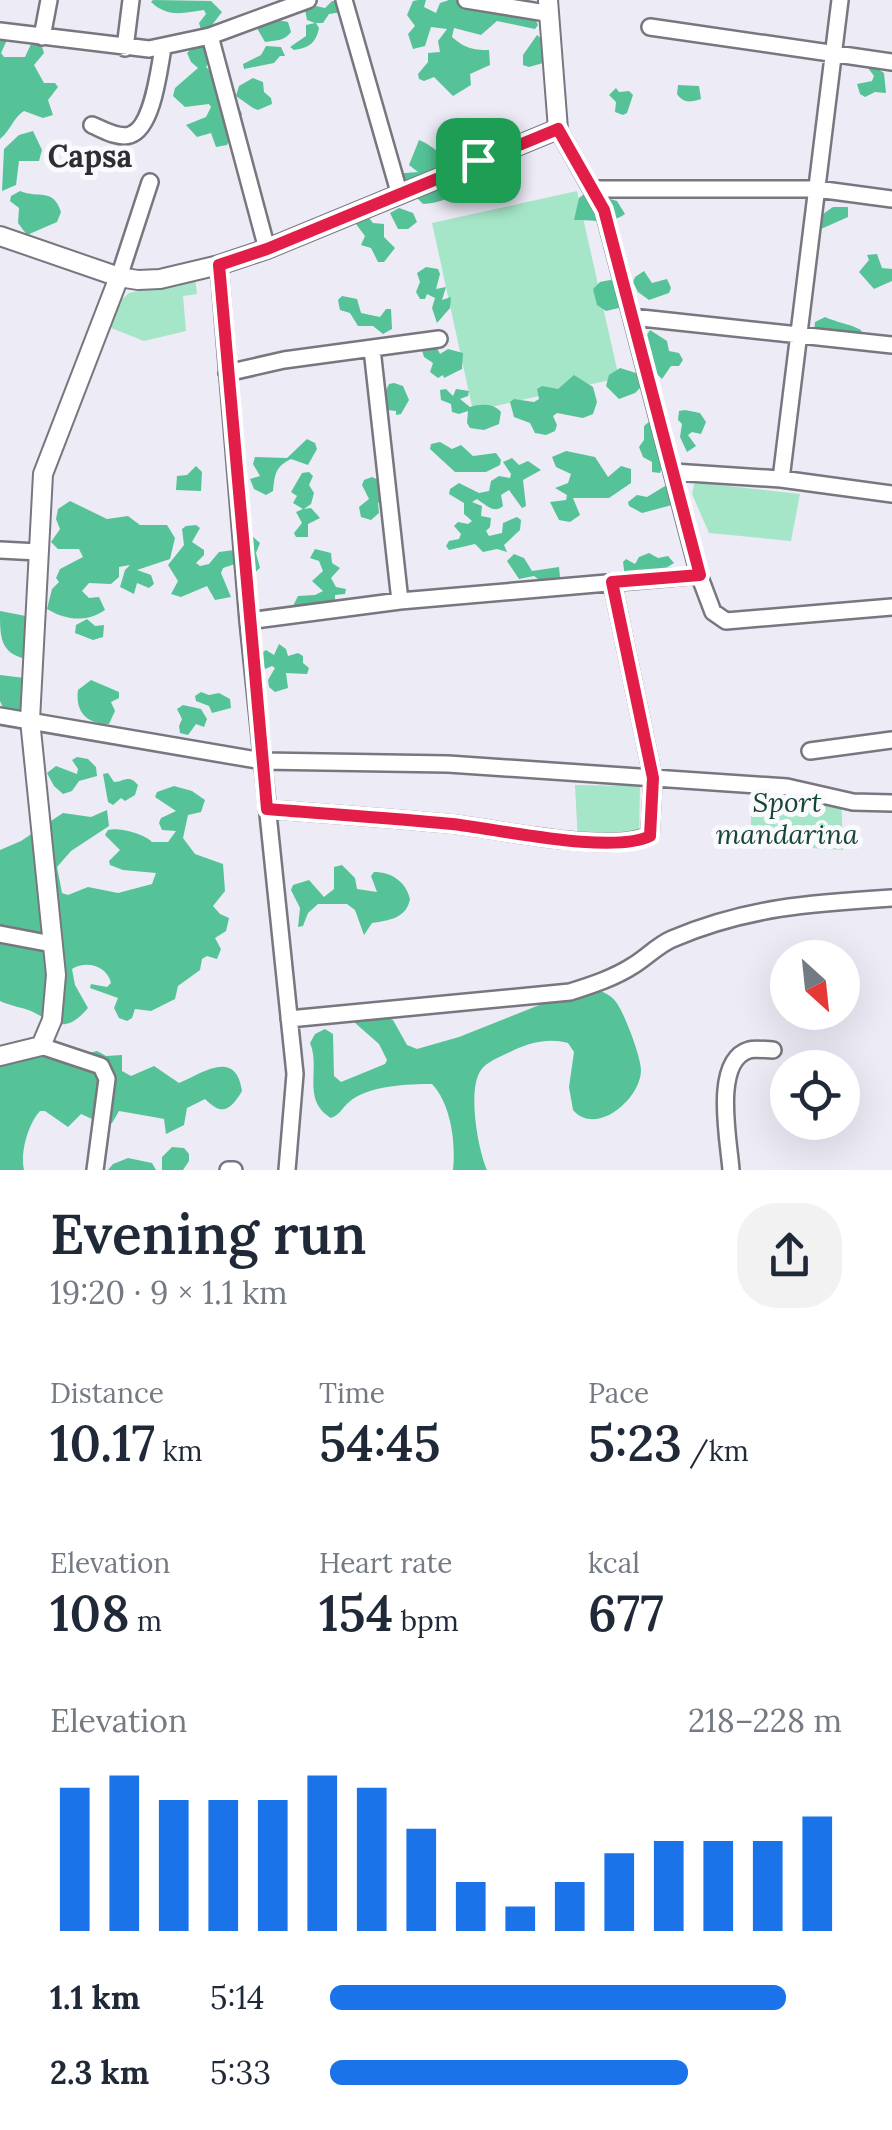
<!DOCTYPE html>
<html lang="en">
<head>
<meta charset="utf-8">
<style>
  :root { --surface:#fff; --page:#f2f2f3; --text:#1f2937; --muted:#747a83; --accent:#1a73e8 }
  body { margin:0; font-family:Lora,serif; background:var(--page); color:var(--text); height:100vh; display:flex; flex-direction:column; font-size:38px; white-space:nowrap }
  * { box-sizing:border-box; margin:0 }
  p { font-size:32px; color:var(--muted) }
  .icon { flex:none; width:55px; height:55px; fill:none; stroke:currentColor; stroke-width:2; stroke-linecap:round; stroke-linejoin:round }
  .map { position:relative; height:1170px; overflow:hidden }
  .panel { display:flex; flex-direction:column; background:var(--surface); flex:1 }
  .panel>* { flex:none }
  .needle { width:65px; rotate:153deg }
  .fabs { position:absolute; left:770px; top:940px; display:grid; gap:20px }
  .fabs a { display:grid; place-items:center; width:90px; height:90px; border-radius:50%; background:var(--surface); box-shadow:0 10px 40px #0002; font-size:50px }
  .pin { position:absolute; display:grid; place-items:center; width:85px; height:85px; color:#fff; margin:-42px; border-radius:20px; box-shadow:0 5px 15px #0006 }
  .round { display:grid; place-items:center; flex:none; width:105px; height:105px; border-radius:40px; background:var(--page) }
  .overview { display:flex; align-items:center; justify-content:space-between; height:170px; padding:0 50px }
  h1 { font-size:55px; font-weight:600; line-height:75px }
  .metrics { display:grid; grid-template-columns:repeat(3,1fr); gap:15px; height:170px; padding:10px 50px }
  .metrics div { display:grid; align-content:center }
  .metrics b { font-size:50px; font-weight:600 }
  .metrics small { font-size:28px; font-weight:400 }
  .metrics p { font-size:28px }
  .chart { height:280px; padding:20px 50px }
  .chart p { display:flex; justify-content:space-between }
  .chart svg { width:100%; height:180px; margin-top:10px; stroke:var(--accent); stroke-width:6 }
  ul { padding:0 50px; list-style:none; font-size:32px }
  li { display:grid; grid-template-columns:160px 120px 1fr; align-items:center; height:75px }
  li i { height:25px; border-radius:12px; background:var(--accent) }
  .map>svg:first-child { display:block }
</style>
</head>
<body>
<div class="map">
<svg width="892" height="1170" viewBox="0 0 892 1170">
  <rect width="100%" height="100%" fill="#edebf6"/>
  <!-- green -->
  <path fill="#a6e6c8" d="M577,191L619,378L473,411L432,223Z
    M195,278L197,294L183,296L186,331L144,341L111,328L121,300L129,293Z
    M701,483L800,494L791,541L709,533L692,494L694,484Z
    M575,785L640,786L639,846L578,843Z
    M751,789L841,791L843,850L751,844Z"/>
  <!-- forest -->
  <path fill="#55c397" d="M153,0L211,1L222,12L212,25L211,32L202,33L199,23L206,14L204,10C184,13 168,18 151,2Z
    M418,0H426L424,7L436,13L440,3L449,0H518L534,16L538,25L535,29L497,21L481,35L454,28L452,37C465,48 472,50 489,50L490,65L470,74L471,85L453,96L434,77L424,81L419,79L418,74L428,62V53L440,52L438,41L447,29L431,27L425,46L413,49L408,34L415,26L407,15L413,1Z
    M332,1L343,2V12L329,14L323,23H316L319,28C316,43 309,48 294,50L290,47L306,36V25L315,23L307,20L305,10L316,6L325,8Z
    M267,18L288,22L291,32C283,42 276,40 265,42L258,30V24Z
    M537,35L545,42L543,63L529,67L523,65V55Z
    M0,37L7,40L1,53L4,57H25L32,42L41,44L44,53L34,65L44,83H55L58,87L48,100L53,115L43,118L24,111C13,118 11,130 0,139Z
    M199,42L205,44L211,58L206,67L214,74L217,93L235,99L242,114L227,145L216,147L211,133L197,137L186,125L206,117L211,107L209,104L185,107L173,96L175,88L198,68L191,62L187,53Z
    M266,46L281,47L285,56H280L274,63L244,69L243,64L261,55Z
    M873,66L884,73L886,93L875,92L865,97L860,94L857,84L872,81L874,76L868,68Z
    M253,78L263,82L264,92L271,98L272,104L258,110L253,108L236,96L239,86Z
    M678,85L699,86L701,99C691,102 684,104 677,94Z
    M616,88L619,92L629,91L633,95L627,113L623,115L615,112L616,102L609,95Z
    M33,131L42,150L39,161H19L16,185L2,191L4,149L19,135Z
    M419,140C434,145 459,169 463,184C456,198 438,203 423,204L393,174L418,172L409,165Z
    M20,191C39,199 53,187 61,212L57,222L27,235L18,223L19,208L10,201L11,196Z
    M587,192L617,201L625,214C608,226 594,219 574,220L579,198Z
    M833,207H848V217L821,229L817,226L820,216Z
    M399,208L413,213L417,222L408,229H398L390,213Z
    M367,215L373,223L384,224V237L395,248L384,262H378L371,248L361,245L365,236L356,224L357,219Z
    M877,254L882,268L892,269V281L874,289L859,272L869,260L867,255Z
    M426,267L438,269L440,274L436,289L446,287L442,300L451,297L450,308L437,323L432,308L435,298L427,294L425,299H420L416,292L420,282L417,273Z
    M644,271L652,283L667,279L671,288L669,293L649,300L638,292L633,282L635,277Z
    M610,280L621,282L623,307L606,311L597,305L593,289L600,282Z
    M342,296L357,299L361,313L380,317L386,309H391L392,329L383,334L373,326H358L350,313L340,310L338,300Z
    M825,317C838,323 848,323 861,330L862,335L814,332L815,322Z
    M650,330L667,341L669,351L679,353L683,360L679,366H671L662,379L651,368L652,352L643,341Z
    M436,346L440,354L448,349L463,353L462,369L444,378L443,375L438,378L430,372L433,363L424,357L421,347Z
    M620,368L636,373L643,385L635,393L619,399L606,386L609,375Z
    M574,375L593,387L597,402L593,414L583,418L557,413L553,416L557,425L555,431L546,435L535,433L530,423L514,417L510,402L514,399L534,402L539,399L537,389L542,386L558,389Z
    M394,383L403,386L409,400L401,414L396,415V411L387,410L381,401L389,384Z
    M446,389L453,396L456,389L469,391L468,396L460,399L470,407C481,404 493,403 501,412L499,424L484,430L470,428L467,423L468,411L459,414L452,412L451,404L441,400L440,390Z
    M685,410L700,413L706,422L701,434L692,432L688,435L696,446L687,452L680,437L682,424L678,420L679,411Z
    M650,421L655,422C658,438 666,459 660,473L652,472V462L643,457L639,447L644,440V426Z
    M307,439L315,443L317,449L308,465L291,459C275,467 275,474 273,491L266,495L254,489L250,479L260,476L253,464L255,457L287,458Z
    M440,442L452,449L461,445L473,456L496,453L501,460L500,465L486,472H455L430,449L431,444Z
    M566,451L595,457L608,477L621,466L631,469V483L609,498H573L580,515L570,522L559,520L550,502L566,500L567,495L555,488L568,483L571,474L556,467L552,457Z
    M512,458L519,465L528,461L541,470L523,480L526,506L522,508L509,490L501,495L503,506C494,514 486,505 477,499L472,502L482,506L481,516L491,518L490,527L486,531L489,536L502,533L503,523L517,517L521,520L520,530L504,545L507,552L497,549L483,552L475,544L449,550L446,546L449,541L459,539L461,534L454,526L458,522L468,524L472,521L464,514V503L449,494L450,489L459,483L479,493L489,491L491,481L499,476L510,478L511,474L503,462Z
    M196,466L202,472L201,491L176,490L177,476L187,475Z
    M309,472L313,476L309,485L314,493L311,504L304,509L311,508L320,518L308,524V537H296L294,533L302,523L296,512L303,509L293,503L297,496L291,492L302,473Z
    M372,477L381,481L387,498L378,503L379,513L371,520L361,517L359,507L369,499L362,485L364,480Z
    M665,486L671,488L675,502L672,505L642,513L629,506L628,502L637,495L647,497Z
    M70,501L107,519L128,516L140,525H167L175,538L170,559L137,570L151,575L154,584L149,588L137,583L134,594L120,587L125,570L130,565L119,567V577L111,584L89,583L82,591L89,598L99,597L105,610C87,623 65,620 47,609L52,589L59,582L56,578L60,569L83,557L79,549H58L51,542L60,529L56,519L58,509Z
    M196,525L200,528L192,542L204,550V555L196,563L200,566L209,564L219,552L234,550L237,540L252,536L260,543L256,553L260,568L244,582L238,563L223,568L221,573L231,597L215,600L207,586L181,597L171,594L178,581L168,565L184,545L182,529L186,526Z
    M315,549L331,553L332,563L340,568L331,578L336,587L346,589L345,594L335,595V605L301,611L293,606L298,596L315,595L323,591L312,581L323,571L319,561L310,558Z
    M649,553L658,558L668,556L674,563L651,577H625L623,562L626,559L635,564L639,557Z
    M514,554L524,558L532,571L559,567L560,577C550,584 544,584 534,576L519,579L507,561Z
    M0,611L31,617L26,659C0,653 0,637 0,611Z
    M87,619L95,626L104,625L103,637L93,640L75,633L76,625Z
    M279,644L286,649L288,656L298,653L303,656V663L309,668L307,674L286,673L288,688L275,692L269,687L268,680L275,668L272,666L265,669L260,661L262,653L266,650L274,655Z
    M0,675L25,678L22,715L4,710L0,701Z
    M91,680L119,692V698L111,702L115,711L109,724C87,724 75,712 78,690Z
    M201,692L209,695L219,693L230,699L231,708L212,713L209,706L196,701L195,696Z
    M183,705L201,709L207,719L204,727L196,724L188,735L180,733L179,726L182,719L177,709Z
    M77,757L88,759L96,767L97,776L79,781L72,791L63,794L54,786L47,773L56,766L77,774L78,769L72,760Z
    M108,773L114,782C125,781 129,774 138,785L135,795L125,801L121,798L113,805L108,802L103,774Z
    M174,786L192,791L205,800L201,812L188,815L183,838L195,854L223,864L225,891L213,906L220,914L229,918L226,931L215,938L221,949L217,959L207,956L202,959L200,970L178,986L175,999L151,1011L135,1009L132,1018L127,1021L119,1018L114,1008L118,998L90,988L91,984L107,987L111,983C107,966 87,960 72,969L75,985L88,1008C65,1035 55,1023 31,1011C22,1007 10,1006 0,1001V850L21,841L63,813L91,817L107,810L109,826L71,851L57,867L62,893L68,895L88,887L118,893L152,884L156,873L123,870L110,865L109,861L120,850L105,835L108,830C118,827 145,834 152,842H168L176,831L162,830L159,823L161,818L176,811L155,797L157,792Z
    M342,865L355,878L357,889L377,892L371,876L374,872C392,872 406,882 410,899C406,919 389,920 372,923L364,935L355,910L347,904H318L308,913L303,926L298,927L300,908L291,890L293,885L309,880L324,897L334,889V867Z
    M596,990C604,992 611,995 616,1002C624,1012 641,1057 641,1070C641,1099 596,1137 573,1110L569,1087L574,1052L568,1043C549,1038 532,1042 514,1050C504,1055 487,1061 481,1070C467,1089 478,1150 487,1170H453C456,1143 451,1104 432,1084C410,1084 367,1085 348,1103C341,1109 341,1114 331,1118C301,1100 321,1068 310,1043L315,1034L325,1029L333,1034L334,1076L341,1082L385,1064L387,1060L379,1044L354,1022C367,1014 378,1014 393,1020L407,1045L417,1049L459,1037L557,998Z
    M53,1040L85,1054L97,1051L106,1056L122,1055V1071L131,1076L154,1066L179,1083C202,1073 236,1048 242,1091C230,1111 222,1116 205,1099L187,1108L184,1125L166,1134L164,1119L159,1118L119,1111L112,1123L103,1124L81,1114L68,1127L45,1111H40C28,1124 20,1153 24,1170H0V1063Z
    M172,1147L184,1148L189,1154V1161L183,1170H162V1157Z
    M128,1158L152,1163L156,1170H108L113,1164Z"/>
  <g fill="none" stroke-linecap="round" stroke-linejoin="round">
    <!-- minor casing -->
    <g stroke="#78767f" stroke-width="20">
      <path id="minor" d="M344,0L399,192
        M466,0L546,13
        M650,27L892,62
        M0,31L149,49L210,36L308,0
        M210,36L267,249
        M42,37L49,0
        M125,48L131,0
        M92,125C102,129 118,139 130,135C153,128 159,69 163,48
        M558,129L604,211L699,575L713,612L726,621L892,607
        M592,189H817L892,199
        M219,265L248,621L295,1074L287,1170
        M119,277L150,182
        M632,317L892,345
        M372,349L400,601
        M227,373L284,360L439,339
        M673,472L781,479L892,494
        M781,479L840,0
        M0,550L38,552
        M248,621L400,601L699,575
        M0,716L262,761L448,764L787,787L853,802L892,803
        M810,751L892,740
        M267,809C328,814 390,818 452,824C499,829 612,855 650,835L653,778L612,582
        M0,934L52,944
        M289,1019L570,992C592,985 614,978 634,965C647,957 658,945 672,939C747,907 812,903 892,898
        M41,1046L101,1066L107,1079L95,1170
        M228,1170H234
        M731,1170C729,1141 712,1061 749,1050C755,1048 766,1050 773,1050"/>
    </g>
    <!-- tertiary casing -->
    <g stroke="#78767f" stroke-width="22">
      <path id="tertiary" d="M0,236L119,277L138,280L160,279L219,265L267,249L558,129L548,0
        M0,1056L41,1046L52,1020L56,975L30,720L43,474L119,277"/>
    </g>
    <!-- minor -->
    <use href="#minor" stroke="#fff" stroke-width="15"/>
    <!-- tertiary -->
    <use href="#tertiary" stroke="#fff" stroke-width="18"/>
  </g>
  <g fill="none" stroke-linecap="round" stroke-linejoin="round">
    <!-- route casing -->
    <g stroke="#fff" stroke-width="20">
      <path id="route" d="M558,129L604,210L700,575L612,582L653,778L650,836C612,855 498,829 452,824C390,818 328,814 267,809L219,265L267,249Z"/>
    </g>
    <!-- route -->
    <use href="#route" stroke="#e11d48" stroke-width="12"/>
  </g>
  <g text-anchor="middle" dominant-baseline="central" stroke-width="10" stroke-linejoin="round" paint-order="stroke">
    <!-- park labels -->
    <g font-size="28" font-style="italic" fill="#164533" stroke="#fafafe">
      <text x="787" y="802">Sport<tspan x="787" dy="32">mandarina</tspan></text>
    </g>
    <!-- neighbourhood labels -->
    <g font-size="30" font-weight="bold" fill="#2e2d31" stroke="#fafafe">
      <text x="90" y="156">Capsa</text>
    </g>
  </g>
</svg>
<div class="fabs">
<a><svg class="needle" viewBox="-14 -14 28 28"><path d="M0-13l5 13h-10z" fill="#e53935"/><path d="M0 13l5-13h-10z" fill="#747a83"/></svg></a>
<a><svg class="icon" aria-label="locate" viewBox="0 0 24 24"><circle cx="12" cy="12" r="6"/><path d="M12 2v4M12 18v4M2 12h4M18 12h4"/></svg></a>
</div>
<div class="pin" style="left:478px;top:160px;background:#1e9e55"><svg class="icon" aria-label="arrive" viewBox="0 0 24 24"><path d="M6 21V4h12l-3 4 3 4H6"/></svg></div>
</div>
<section class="panel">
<div class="overview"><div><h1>Evening run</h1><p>19:20 · 9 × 1.1 km</p></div><a class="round"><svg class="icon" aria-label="share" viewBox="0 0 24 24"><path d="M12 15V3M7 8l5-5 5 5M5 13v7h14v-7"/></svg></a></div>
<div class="metrics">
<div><p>Distance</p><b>10.17<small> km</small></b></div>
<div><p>Time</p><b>54:45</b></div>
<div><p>Pace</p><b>5:23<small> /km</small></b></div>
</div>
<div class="metrics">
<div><p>Elevation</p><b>108<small> m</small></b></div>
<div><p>Heart rate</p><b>154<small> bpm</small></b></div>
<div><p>kcal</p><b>677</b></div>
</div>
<div class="chart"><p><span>Elevation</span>218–228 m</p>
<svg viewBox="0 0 160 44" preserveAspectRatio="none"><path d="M5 44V9M15 44V6M25 44V12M35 44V12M45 44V12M55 44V6M65 44V9M75 44V19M85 44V32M95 44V38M105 44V32M115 44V25M125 44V22M135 44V22M145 44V22M155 44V16"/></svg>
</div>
<ul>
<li><b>1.1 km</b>5:14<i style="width:89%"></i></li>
<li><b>2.3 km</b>5:33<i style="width:70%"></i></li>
</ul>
</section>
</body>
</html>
